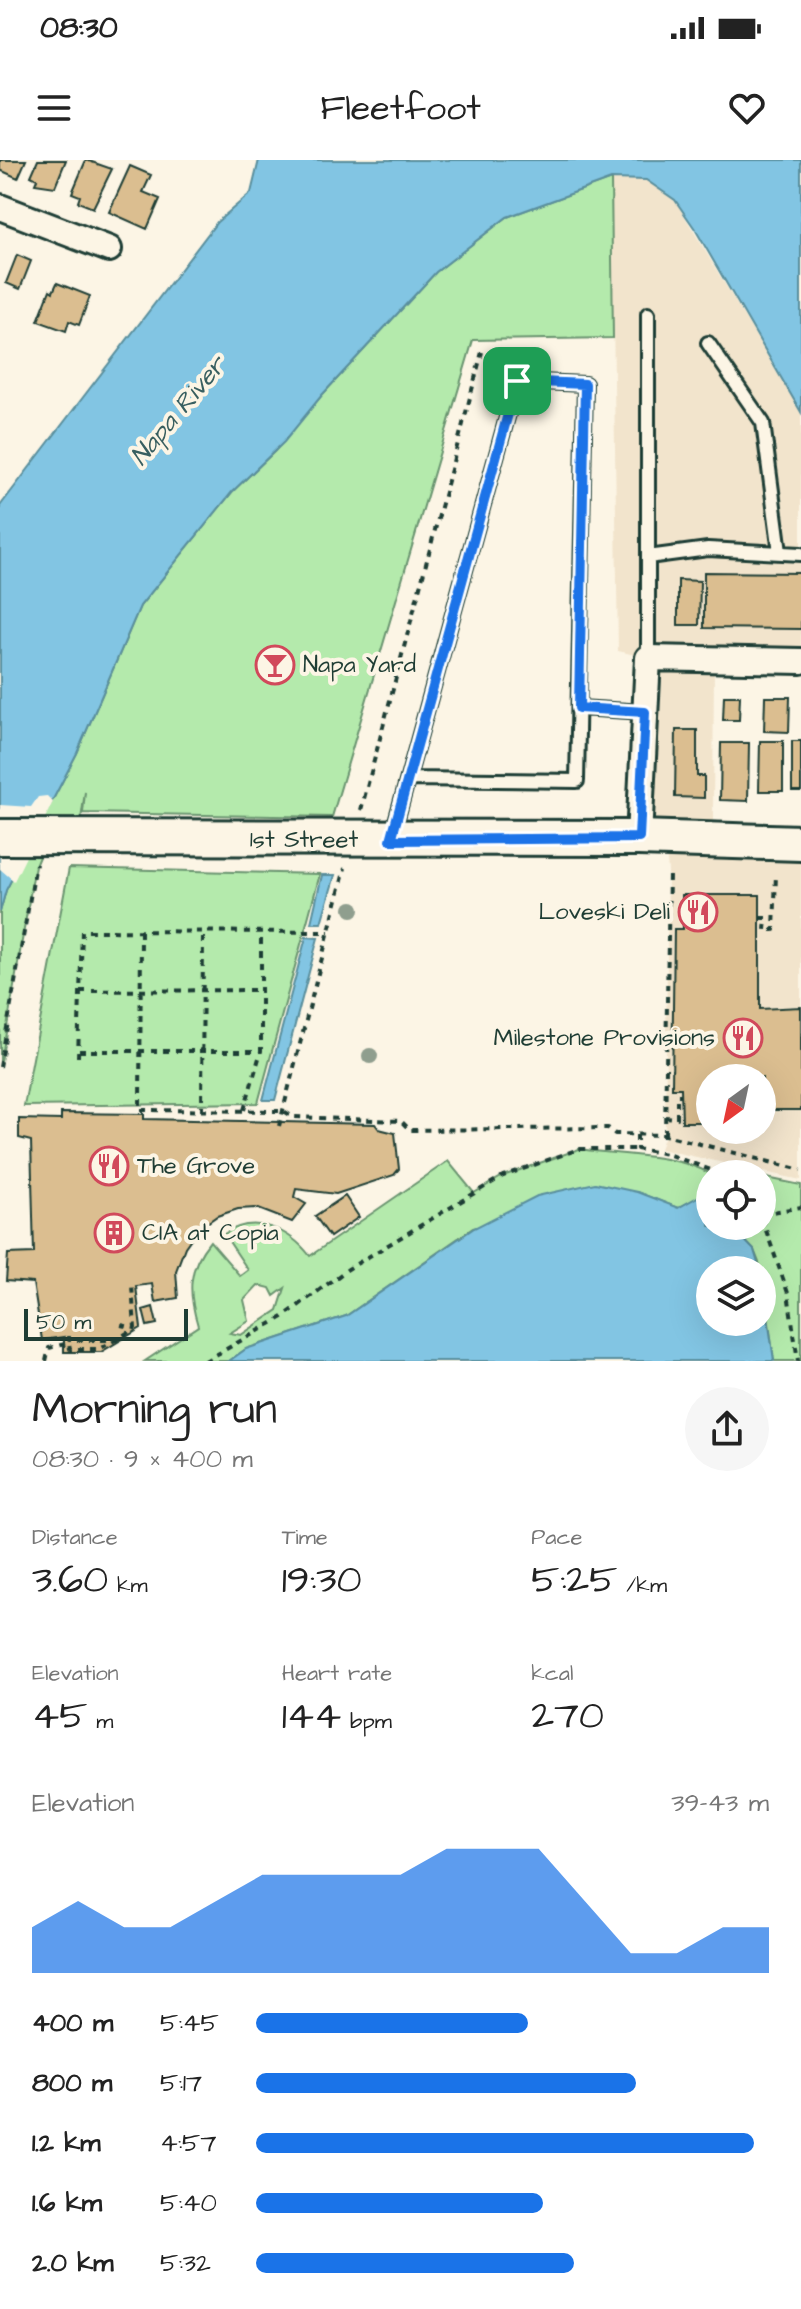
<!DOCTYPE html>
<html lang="en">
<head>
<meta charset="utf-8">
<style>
  :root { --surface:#fff; --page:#f6f6f6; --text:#222; --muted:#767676; --accent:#1a73e8 }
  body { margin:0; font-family:"Architects Daughter",sans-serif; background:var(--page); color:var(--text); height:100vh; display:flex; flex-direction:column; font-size:30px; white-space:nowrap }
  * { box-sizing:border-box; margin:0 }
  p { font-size:26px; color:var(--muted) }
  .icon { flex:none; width:44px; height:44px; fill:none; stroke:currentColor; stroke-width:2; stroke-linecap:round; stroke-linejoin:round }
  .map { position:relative; height:1201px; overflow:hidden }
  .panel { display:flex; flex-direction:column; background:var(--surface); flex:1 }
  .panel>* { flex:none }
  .needle { width:52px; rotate:213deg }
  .buttons { position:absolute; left:696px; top:904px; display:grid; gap:16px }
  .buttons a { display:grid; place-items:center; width:80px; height:80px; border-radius:50%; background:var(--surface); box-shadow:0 8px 32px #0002; font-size:40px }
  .scale { position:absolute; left:24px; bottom:20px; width:164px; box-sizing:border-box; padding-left:8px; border:4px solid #1f3d34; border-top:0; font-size:22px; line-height:28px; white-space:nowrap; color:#1f3d34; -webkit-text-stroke:6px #fcf5e5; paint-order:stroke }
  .pin { position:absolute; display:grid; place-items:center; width:68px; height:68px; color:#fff; margin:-34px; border-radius:16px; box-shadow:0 4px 12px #0006 }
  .round { display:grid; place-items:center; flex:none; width:84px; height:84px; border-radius:42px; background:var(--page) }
  .summary { display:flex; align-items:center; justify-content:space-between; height:136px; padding:0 32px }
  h1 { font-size:44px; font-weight:600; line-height:60px }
  .figures { display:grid; grid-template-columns:repeat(3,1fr); gap:12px; height:136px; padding:8px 32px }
  .figures div { display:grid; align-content:center }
  .figures b { font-size:40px; font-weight:600 }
  .figures small { font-size:22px; font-weight:400 }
  .figures p { font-size:22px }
  .chart { height:224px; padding:16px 32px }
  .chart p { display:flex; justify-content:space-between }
  .chart svg { width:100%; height:144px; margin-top:8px; fill:var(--accent); opacity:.7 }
  ul { padding:0 32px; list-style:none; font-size:26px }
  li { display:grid; grid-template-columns:128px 96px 1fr; align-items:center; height:60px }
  li i { height:20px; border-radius:10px; background:var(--accent) }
  .status { display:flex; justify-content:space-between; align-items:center; height:56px; padding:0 40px; background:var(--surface); direction:ltr }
  .status svg { height:22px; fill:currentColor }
  header { display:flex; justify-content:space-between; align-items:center; height:104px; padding:0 32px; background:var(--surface); font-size:36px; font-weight:600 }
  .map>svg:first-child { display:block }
</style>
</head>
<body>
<div class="status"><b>08:30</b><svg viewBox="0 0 49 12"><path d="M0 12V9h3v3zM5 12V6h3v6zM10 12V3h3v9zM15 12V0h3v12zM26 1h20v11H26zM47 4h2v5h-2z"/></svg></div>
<header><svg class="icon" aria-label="menu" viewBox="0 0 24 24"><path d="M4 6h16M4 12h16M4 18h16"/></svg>Fleetfoot<svg class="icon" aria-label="heart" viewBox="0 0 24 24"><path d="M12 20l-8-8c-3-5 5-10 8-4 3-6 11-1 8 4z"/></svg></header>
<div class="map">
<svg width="801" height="1201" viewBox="0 0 801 1201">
  <rect width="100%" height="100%" fill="#fcf5e5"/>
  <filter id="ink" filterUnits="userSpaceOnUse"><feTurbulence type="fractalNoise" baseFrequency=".0125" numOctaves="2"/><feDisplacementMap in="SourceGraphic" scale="16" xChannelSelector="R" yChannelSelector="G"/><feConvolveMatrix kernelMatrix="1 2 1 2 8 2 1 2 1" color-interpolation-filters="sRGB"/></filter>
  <g filter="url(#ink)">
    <!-- built -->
    <path fill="#f2e4cc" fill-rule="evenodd" d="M611,19H646L675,40L801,252V501L714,499L713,663L801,681V1020L660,989L665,975L668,711L665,679L639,678L648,498L618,491ZM710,918H762V970H710Z"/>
    <!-- green -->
    <path fill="#b4eaac" stroke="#6a9470" stroke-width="2" fill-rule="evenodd" d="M611,19L613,178L473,180L332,657L83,653L85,632L78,680H46L35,706L0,907V752L6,730L77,593L140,446L232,332L275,291L322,235L436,112L507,57Z
      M69,708L320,714L258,943L24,946Z
      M579,989C621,996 673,993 711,1014L710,1045L701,1036L678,1048L637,1032L473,1068L346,1156L246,1189L229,1201H145L198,1166C188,1132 187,1109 210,1081L240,1116L248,1110L224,1074C255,1053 290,1070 310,1096L448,1001L474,1033L503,1016ZM258,1125L270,1128L274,1136L285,1128L278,1150L241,1175L230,1173L249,1161L244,1140Z
      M762,1017L801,1025V1201H774L762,1110L754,1090L731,1066H762Z"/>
    <!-- water -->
    <path fill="#82c5e3" stroke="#5a8f9d" stroke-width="2" d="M259,0H801V252L695,69L675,40L646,20L611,19L507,57L436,112L322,235L284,282L232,332L140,446L77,593L6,730L0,752V346L217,62L251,33Z
      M322,715H335L321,763H311Z
      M306,777L318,778L275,940H263Z
      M595,1023L637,1032L678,1048L701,1035L710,1045V1066H731L754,1090L760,1110H710V1162H762V1115L774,1201H229L246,1189L346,1156L474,1068L537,1036Z"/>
    <!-- pier -->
    <path fill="#fcf5e5" d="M47,636L53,642L14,721L0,709V645L31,647L38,637Z"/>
    <!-- building -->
    <path fill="#dbbe90" stroke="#1f3d34" stroke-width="2" d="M0,0H26L18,18L0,10Z
      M38,0H66L55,27L35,24L37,19L31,16Z
      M86,0L112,9L93,48L78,42L80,36L72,33Z
      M130,6L151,15L143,32L160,39L147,69L109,52Z
      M17,95L31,101L20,129L6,123Z
      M57,123L90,136L79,165L69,161L66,171L38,161L50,130L53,132Z
      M704,412L801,413V469L704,468Z
      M678,420L700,421L699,465H678Z
      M724,536H740L739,560H723Z
      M765,537H790L789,572L764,571Z
      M676,570H697V616H704V638L675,637Z
      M760,581H783V631H759Z
      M792,581H801V631H792Z
      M721,583H749L748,641L720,640Z
      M682,735H760V849L801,847V950H762V918H710V962H682L681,928H672L674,769H683Z
      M61,953L144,954V959L375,964L379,969L395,973L399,1009L394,1015L336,1034L296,1029L294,1037L306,1044L292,1062L256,1048L238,1049L217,1056L197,1070L185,1087L176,1111L178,1138L155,1142L152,1124L136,1126L141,1168L101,1192H64V1177L42,1180L33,1123L6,1121L8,1094L34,1093L31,981L19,978V959L61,960Z
      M345,1036L359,1057L330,1077L315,1056Z
      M153,1147L157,1164L147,1166L143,1150Z"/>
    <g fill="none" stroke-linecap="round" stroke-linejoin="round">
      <!-- service casing -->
      <g stroke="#1f3d34" stroke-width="18">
        <path id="service" d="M708,183L763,263L780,392
          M648,397L708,389L801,394
          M648,498V154
          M579,548L645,552
          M392,676L517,221L585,224L577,621L408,619"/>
      </g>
      <!-- minor casing -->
      <g stroke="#1f3d34" stroke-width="30">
        <path id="minor" d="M0,47L109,89
          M639,678L648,498L801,501"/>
      </g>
      <!-- secondary casing -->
      <g stroke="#1f3d34" stroke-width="40">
        <path id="secondary" d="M0,677L639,678L801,683"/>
      </g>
      <!-- path -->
      <path stroke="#1f3d34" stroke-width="4" stroke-dasharray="6 6" stroke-linecap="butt" d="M361,650L482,192
        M760,758H766L765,770H774L776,714
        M141,771L140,950L284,951L293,957L401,961L410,970L608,968L615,974L665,975L801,1010
        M80,831L261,830
        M79,891H261V772
        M78,897L82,771L329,772
        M0,907L36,704
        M244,950L261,891
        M202,951L203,771
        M665,957L677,958V935H682
        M279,966L345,708
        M665,974L669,712
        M637,975V989L667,994L722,1014
        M762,1054L801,1047
        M762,1059L788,1133L798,1201
        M121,1165L135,1168
        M69,1176V1180H116L135,1168L132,1126
        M46,1201L49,1188L69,1183L70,1189H99L114,1181
        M205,1201L283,1157L348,1109L503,1016L579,989H637"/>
      <!-- service -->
      <use href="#service" stroke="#fcf5e5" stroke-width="12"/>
      <!-- minor -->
      <use href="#minor" stroke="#fcf5e5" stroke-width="24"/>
      <!-- secondary -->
      <use href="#secondary" stroke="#fcf5e5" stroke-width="34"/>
    </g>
    <!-- trees -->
    <g fill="#8f9e8e">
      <circle cx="352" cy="749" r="8"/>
      <circle cx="370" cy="896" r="8"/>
    </g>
  </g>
  <g fill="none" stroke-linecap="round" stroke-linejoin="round" filter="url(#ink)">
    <!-- route casing -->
    <g stroke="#fff" stroke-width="16">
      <path id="route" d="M517,221L585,224L579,548L645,552L639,678L391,680Z"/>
    </g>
    <!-- route -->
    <use href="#route" stroke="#1a73e8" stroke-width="10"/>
  </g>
  <!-- icons -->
  <defs>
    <g id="bar-ring" transform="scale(2)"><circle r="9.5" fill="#fcf5e5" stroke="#d1495b" stroke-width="1.5"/><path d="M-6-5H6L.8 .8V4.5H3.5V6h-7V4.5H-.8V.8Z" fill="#d1495b"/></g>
    <g id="restaurant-ring" transform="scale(2)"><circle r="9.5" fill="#fcf5e5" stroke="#d1495b" stroke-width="1.5"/><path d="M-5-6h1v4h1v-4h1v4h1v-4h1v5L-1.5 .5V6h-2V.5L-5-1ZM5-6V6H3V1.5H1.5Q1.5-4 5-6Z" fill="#d1495b"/></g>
    <g id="building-ring" transform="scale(2)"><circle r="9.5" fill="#fcf5e5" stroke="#d1495b" stroke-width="1.5"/><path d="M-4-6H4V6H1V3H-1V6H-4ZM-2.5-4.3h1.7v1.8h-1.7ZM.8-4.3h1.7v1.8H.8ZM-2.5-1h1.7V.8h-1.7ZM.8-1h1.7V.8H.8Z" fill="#d1495b"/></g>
  </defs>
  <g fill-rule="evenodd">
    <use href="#bar-ring" x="275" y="505"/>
    <use href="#restaurant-ring" x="698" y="752"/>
    <use href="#restaurant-ring" x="743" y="878"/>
    <use href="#restaurant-ring" x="109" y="1006"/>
    <use href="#building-ring" x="114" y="1073"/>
  </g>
  <g text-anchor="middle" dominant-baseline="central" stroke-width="8" stroke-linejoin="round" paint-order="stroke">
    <!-- poi labels -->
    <g font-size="24" fill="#1f3d34" stroke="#fcf5e5" text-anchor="start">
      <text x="303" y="505">Napa Yard</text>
      <text x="670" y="752" text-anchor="end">Loveski Deli</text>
      <text x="715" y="878" text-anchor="end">Milestone Provisions</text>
      <text x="137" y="1006">The Grove</text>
      <text x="142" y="1073">CIA at Copia</text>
    </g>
    <!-- street labels -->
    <g font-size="24" fill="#1f3d34" stroke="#fcf5e5">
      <text x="304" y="680">1st Street</text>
    </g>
    <!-- water labels -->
    <g font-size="26" font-style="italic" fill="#385f60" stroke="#fcf5e5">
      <text transform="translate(178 251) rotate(-50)">Napa River</text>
    </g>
  </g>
</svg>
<div class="buttons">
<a><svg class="needle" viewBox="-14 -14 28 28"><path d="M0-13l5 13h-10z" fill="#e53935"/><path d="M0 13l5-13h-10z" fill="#767676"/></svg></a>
<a><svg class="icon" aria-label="locate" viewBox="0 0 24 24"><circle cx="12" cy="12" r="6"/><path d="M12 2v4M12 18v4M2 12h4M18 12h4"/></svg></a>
<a><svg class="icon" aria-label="layers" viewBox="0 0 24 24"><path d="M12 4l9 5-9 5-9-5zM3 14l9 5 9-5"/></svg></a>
</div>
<div class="scale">50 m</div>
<div class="pin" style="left:517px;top:221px;background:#1e9e55"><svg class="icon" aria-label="arrive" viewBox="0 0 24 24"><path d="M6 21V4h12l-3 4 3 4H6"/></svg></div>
</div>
<section class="panel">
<div class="summary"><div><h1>Morning run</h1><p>08:30 · 9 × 400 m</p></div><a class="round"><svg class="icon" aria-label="share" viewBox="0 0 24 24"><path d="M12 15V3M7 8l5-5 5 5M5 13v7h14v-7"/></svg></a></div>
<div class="figures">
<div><p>Distance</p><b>3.60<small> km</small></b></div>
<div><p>Time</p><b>19:30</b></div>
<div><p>Pace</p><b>5:25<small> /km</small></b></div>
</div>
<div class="figures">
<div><p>Elevation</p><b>45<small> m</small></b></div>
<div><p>Heart rate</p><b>144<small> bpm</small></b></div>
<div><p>kcal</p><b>270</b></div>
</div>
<div class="chart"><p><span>Elevation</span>39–43 m</p>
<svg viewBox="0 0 160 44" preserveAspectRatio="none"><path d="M0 44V30L10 22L20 30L30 30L40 22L50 14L60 14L70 14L80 14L90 6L100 6L110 6L120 22L130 38L140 38L150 30L160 30V44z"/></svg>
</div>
<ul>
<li><b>400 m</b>5:45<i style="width:53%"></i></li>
<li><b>800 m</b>5:17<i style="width:74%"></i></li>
<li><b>1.2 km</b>4:57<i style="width:97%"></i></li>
<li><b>1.6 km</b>5:40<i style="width:56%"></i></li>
<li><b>2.0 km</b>5:32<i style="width:62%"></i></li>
</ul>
</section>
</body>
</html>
